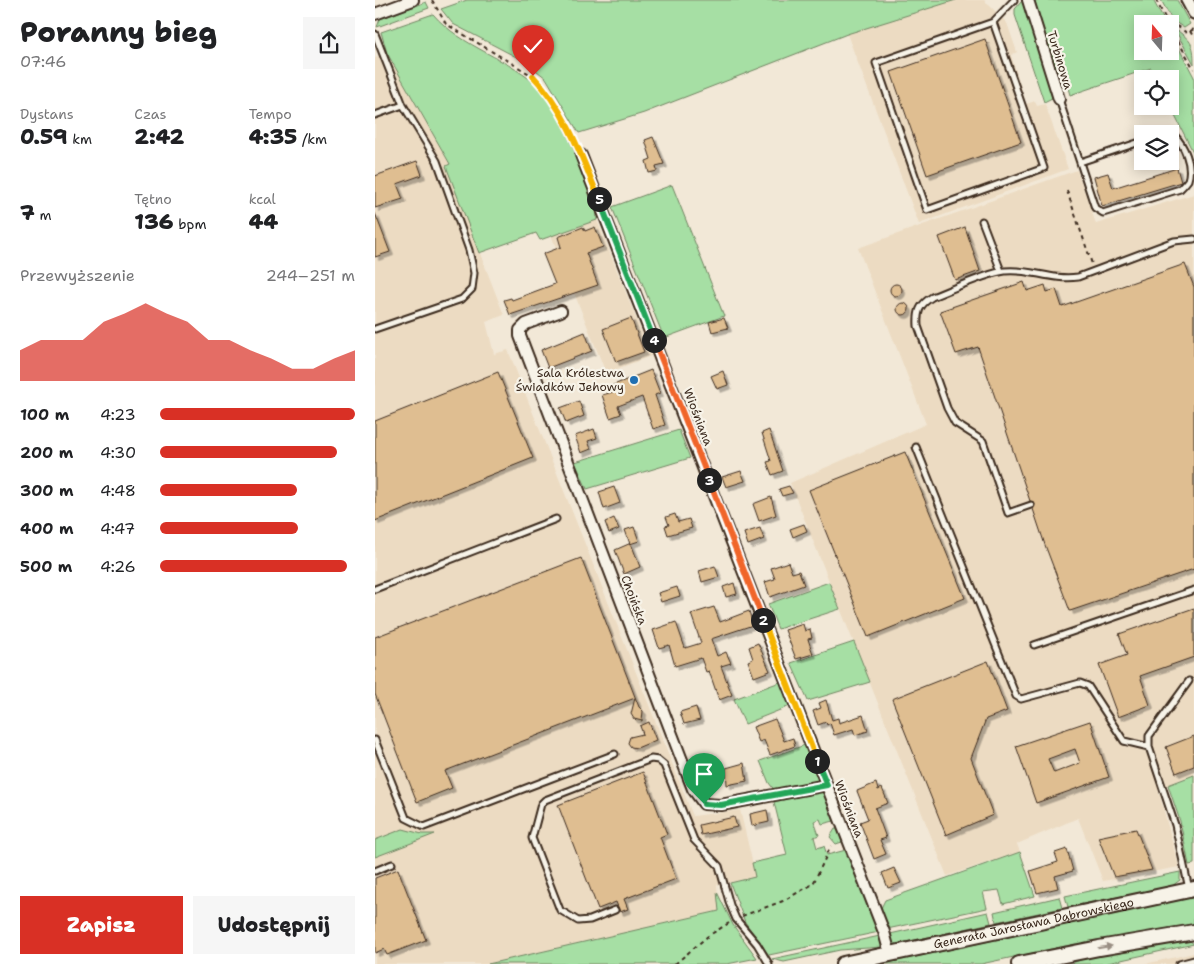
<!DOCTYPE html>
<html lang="pl">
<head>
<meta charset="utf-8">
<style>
  :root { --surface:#fff; --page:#f6f6f6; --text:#202124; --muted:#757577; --accent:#d93025 }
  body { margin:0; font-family:"Shantell Sans",sans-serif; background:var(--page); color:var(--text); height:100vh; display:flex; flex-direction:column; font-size:19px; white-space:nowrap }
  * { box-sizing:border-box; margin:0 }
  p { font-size:16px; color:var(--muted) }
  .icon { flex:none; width:28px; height:28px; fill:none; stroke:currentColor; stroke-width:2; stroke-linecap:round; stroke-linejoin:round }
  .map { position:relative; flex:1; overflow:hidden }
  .details { display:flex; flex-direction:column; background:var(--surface); width:375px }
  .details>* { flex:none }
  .needle { width:32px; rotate:341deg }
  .buttons { position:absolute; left:759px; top:15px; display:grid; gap:10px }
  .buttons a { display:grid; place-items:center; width:45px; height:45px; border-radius:0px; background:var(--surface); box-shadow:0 2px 12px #0003; font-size:25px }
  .pin { position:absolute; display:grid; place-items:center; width:42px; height:42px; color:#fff; margin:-51px -21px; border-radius:50% 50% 50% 0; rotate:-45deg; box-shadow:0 0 5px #0007 }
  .pin .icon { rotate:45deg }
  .km { position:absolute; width:25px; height:25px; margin:-12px; border-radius:50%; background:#222; color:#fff; font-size:14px; line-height:25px; text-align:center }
  .round { display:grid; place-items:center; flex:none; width:52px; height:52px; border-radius:0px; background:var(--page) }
  .overview { display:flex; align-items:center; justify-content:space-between; height:85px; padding:0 20px }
  h1 { font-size:28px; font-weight:800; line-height:38px }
  .metrics { display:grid; grid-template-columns:repeat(3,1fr); gap:8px; height:85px; padding:5px 20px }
  .metrics div { display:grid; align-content:center }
  .metrics b { font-size:21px; font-weight:800 }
  .metrics small { font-size:14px; font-weight:400 }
  .metrics p { font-size:14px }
  .chart { height:140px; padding:10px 20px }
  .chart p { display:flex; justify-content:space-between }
  .chart svg { width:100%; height:90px; margin-top:5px; fill:var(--accent); opacity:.7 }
  .cta { display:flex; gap:10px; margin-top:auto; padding:10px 20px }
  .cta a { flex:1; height:58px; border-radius:0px; background:var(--accent); color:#fff; font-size:20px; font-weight:800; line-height:58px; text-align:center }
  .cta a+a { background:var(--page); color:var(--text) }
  ul { padding:0 20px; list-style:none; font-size:16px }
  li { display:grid; grid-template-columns:80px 60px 1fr; align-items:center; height:38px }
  li i { height:12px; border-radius:6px; background:var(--accent) }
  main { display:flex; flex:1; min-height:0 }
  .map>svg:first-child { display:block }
</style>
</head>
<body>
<main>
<section class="details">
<div class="overview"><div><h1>Poranny bieg</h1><p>07:46</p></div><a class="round"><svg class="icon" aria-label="share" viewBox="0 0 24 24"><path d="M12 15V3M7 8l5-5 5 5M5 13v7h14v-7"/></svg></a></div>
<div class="metrics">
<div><p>Dystans</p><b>0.59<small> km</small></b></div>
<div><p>Czas</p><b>2:42</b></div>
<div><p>Tempo</p><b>4:35<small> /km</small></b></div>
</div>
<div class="metrics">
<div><b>7<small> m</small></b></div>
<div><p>Tętno</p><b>136<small> bpm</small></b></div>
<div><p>kcal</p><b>44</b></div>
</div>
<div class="chart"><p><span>Przewyższenie</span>244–251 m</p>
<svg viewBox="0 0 160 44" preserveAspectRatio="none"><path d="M0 44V29L10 24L20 24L30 24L40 15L50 11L60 6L70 11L80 15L90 24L100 24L110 29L120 33L130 38L140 38L150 33L160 29V44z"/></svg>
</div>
<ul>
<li><b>100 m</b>4:23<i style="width:100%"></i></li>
<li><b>200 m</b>4:30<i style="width:91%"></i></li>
<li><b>300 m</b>4:48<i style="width:70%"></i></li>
<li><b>400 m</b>4:47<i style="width:71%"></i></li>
<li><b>500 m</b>4:26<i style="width:96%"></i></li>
</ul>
<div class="cta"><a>Zapisz</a><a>Udostępnij</a></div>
</section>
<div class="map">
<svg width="819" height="964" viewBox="0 0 819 964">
  <defs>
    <filter id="shadow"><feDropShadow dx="3.5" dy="3.5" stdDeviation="0" flood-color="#0004"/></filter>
  </defs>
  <rect width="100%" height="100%" fill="#f2e8d7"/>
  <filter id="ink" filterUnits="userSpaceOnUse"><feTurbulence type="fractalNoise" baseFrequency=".02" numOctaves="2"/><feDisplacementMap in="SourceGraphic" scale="10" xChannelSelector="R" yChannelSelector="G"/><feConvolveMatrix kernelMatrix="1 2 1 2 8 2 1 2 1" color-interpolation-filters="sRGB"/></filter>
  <g filter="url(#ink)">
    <!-- built -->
    <path fill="#ecdbc2" d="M581,0H609L632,23L642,52L636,55L651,104L660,101L662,106L670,104L693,169L544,224L472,34Z
      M12,53L75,164L71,166L129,315L111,322L119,354L133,350L318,816L365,810L381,877L342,885L344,911L113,964H0V58Z
      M702,170L721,224L819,194V775L783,789L804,867L728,881L703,818L642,844L645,852L572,876L415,483L551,424L483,248Z
      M222,220L276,356L231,373L176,235Z
      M819,953V964H770Z"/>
    <!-- green -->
    <path fill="#a6dfa4" stroke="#708461" d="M92,0H581L472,34L269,113L204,133L171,78L149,61L78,24L66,9Z
      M659,0H778L791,24H768V51H795V31L819,77V154L795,106V79H781L776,68L695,95L689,74L682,76Z
      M786,0H802L815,24L809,28L797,20Z
      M647,1L679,97L669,102L640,15V9Z
      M51,2L54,8L2,27L5,19Z
      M58,14C87,48 135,58 167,90C180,102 197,145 204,162C211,181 222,199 222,220L165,240L161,233L104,253L71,166L75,164L12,53L6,32Z
      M799,28C816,41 819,42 819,64Z
      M297,185L349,316L289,338L237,207Z
      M304,430L315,458L212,489L200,462Z
      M454,582L465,609L403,629L393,604Z
      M479,642L495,682L433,701L416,663Z
      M405,682L415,706L370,724L359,699Z
      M430,745L444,779L440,784L400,791L394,783L385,761Z
      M819,775V864L814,865L805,821L793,785Z
      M448,791L459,821L447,824L445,819L439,821L444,835L439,837L442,848L449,846L452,855L471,850L474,853L504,932L394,955L370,922L355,883L380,877L377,863L412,855L399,802Z
      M28,829L47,834H60L0,857V840Z
      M460,829H463L467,842L461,844L455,837Z
      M645,852L660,896L628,904L624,890L608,892L612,908L512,929L506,908L510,900Z
      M805,872V880L797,886L693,907L690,896Z
      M342,892L358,925L382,958L352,964H113L344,911Z
      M684,897L687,908L621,922L619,912Z
      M819,897V924L695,945L606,964H508Z
      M613,912L616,923L518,945L515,934Z
      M505,936L507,947L465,950L409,962L397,959Z
      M815,941L819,944L728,964H696C711,954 792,945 815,941Z"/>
    <!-- building -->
    <path fill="#dfbe91" stroke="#3b2a1e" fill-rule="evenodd" filter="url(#shadow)" d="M610,39L646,142L552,175L516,72Z
      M278,137L289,164L281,166L282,171L274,173L271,161L276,159L270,140Z
      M42,161L47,175L22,184L28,199L0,208V176Z
      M802,168L806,182L727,206L719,177L733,173L738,188Z
      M0,213L15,252L0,257Z
      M208,227L210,231L220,227L228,247L211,253L223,285L135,315L129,300L136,298L137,300L180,284L168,254L186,247L183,237Z
      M590,227L605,271L580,280L564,237Z
      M810,264L819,287V569L695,611L670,545L658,509L660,504L655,501L603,347L581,354L565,311L649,282L652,291L670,285L672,292L681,289L687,307Z
      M515 290a6 6 0 1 1 12 0a6 6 0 1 1-12 0Z
      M522 309a6 6 0 1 1 12 0a6 6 0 1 1-12 0Z
      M256,318L269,352L241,362L228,329Z
      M349,318L353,328L337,332L334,322Z
      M210,332L217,351L173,368L166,350Z
      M276,370L285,393L280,395L290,425L278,429L267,397L243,406L246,414L235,418L227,395L238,392L236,386Z
      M348,371L353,385L342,389L336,376Z
      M123,372L158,458L0,521V421Z
      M204,401L209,416L191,423L185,408Z
      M219,429L222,438L213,441L216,449L206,453L200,436Z
      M394,430L408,471L397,475L392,462L396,461L387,433Z
      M530,452L590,598L493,637L434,490Z
      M366,471L370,481L351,487L347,477Z
      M414,486L418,493L407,496L404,489Z
      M239,487L245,503L229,509L224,492Z
      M396,497L401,515L384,521L378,504Z
      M300,514L303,522L314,519L317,528L293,535L290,526L294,525L291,517Z
      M239,518L244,529L234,533L230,522Z
      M429,524L432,531L418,537L415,529Z
      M259,527L264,541L255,544L250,530Z
      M385,528L389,539L373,545L369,533Z
      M256,543L265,567L249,574L240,550Z
      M206,558L264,707L268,711L267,721L259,719L256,714L260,698L70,771L77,788L42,802L0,694V637Z
      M413,562L417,573L424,571L429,585L395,597L390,582L400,579L396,568Z
      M340,566L344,577L327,582L324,571Z
      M359,583L362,594L351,597L348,587Z
      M302,587L305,596L286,602L283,593Z
      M339,607L345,622L374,611L378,625L336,639L342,656L351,652L356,663L346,666L357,695L344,700L334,671L331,672L326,658L300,666L294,645L284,648L278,630L301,622L310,648L326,643L316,614Z
      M819,608V657L765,676L775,705L743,717L724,665L752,655L744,634Z
      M428,624L430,631L435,629L437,638L433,639L438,654L421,659L410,630Z
      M383,643L395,671L379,677L373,661L378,659L374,647Z
      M613,661L632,711L611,719L596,758L618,815L571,835L517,699Z
      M451,700L457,720L463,718L464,723L488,715L493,731L480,735L478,729L459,735L455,723L452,725L451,722L443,725L438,711L446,708L444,703Z
      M321,707L325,720L309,724L305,712Z
      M400,719L409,741L418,738L420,746L395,755L389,740L384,742L378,727Z
      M715,721L734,777L661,803L641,746ZM700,749L705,763L679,773L673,759Z
      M274,722L281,740L262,748L256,747L253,743L255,737L268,734L265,726Z
      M819,736V766L801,773L791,747Z
      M369,763L372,781L352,785L351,768Z
      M268,772L292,834L285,837L301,879L249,899L253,909L245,912L241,902L223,909L183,805Z
      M501,783L503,790L507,788L513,803L500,808L511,838L505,840L511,854L499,859L485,822L493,819L482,791Z
      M392,810L394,822L377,826L375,814Z
      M359,817L362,827L326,835L324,825Z
      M761,829L777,870L739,877L723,837Z
      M692,849L698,871L680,876L683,888L662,893L655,871L683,862L680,853Z
      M519,868L526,883L513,888L507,873Z
      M23,869L51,940L12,955L9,949L0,953V878Z"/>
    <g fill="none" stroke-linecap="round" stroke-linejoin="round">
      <!-- service casing -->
      <g stroke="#3b2a1e" stroke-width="9">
        <path id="service" d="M618,22L669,168L552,210L501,63Z
          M618,22L639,0
          M0,34L28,105
          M684,99L720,208L728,213L805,189C807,187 811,183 813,180C818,165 809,145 799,135H795
          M0,115L28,105L62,161L94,250L99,273L97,289L87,299L0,329
          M705,162L768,141
          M607,221L626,271
          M541,447L641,696L646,699L705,683L713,686L749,741L774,747
          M656,505L633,513L608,441L580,423L572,408L543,326C542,312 544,305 557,297C575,290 612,273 630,271C654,268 677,281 703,277L799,241L819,239
          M0,589L181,519
          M659,645L819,590
          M814,681L774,736V747L800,825L814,889
          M0,740L31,818L49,827L240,754
          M0,871L17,864
          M240,910L215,920L203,921L185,910L157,838L166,804L170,800L276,759L283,760L289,765L319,840L344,866L355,905L361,919L382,944L394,964
          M804,964L819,960"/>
      </g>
      <!-- minor casing -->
      <g stroke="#3b2a1e" stroke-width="14">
        <path id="minor" d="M653,0L684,99
          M0,14L38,0
          M206,155L509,932L515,954
          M186,311L151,324L145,330V336L318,789L329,804L346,805L452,785"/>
      </g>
      <!-- tertiary casing -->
      <g stroke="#3b2a1e" stroke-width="15">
        <path id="tertiary" d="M812,0L819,13"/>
      </g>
      <!-- secondary casing -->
      <g stroke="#3b2a1e" stroke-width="18">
        <g id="secondary">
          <path id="s1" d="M468,964L819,889"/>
          <path d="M644,964L724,948L819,932"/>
        </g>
      </g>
      <!-- path -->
      <path stroke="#3b2a1e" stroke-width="2" stroke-dasharray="4 4" stroke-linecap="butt" d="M57,0L71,24L158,76L171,89L202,146
        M781,0L793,24
        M795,24L797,23L812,33L819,29
        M795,27L819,69
        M815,31L819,38
        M692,191L717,264
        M367,916L408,901L438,884L456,846
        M300,964L333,936L354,923"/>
      <!-- service -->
      <use href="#service" stroke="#f7f3e8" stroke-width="5"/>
      <!-- minor -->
      <use href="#minor" stroke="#f7f3e8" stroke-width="10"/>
      <!-- tertiary -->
      <use href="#tertiary" stroke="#f7f3e8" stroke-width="11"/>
      <!-- secondary -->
      <use href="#secondary" stroke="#f7f3e8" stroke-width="14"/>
    </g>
    <!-- one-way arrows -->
    <defs><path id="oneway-solid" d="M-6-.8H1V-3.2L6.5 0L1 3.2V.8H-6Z" transform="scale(1.25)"/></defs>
    <use fill="#998e83" href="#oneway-solid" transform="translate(730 947) rotate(-9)"/>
  </g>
  <g fill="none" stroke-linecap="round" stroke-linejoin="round" filter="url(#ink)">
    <!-- split-1 casing -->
    <g stroke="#fff" stroke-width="10">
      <path id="split-1" d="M329,804L346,805L452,785L442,761"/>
    </g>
    <!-- split-2 casing -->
    <g stroke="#fff" stroke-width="10">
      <path id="split-2" d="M388,620L442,761"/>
    </g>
    <!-- split-3 casing -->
    <g stroke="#fff" stroke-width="10">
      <path id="split-3" d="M334,480L388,620"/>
    </g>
    <!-- split-4 casing -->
    <g stroke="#fff" stroke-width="10">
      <path id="split-4" d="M279,340L334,480"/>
    </g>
    <!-- split-5 casing -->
    <g stroke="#fff" stroke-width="10">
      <path id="split-5" d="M224,199L279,340"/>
    </g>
    <!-- split-6 casing -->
    <g stroke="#fff" stroke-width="10">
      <path id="split-6" d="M158,76C190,109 207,157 224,199"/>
    </g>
    <!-- split-1 -->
    <use href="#split-1" stroke="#22a559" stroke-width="6"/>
    <!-- split-2 -->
    <use href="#split-2" stroke="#f5b400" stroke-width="6"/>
    <!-- split-3 -->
    <use href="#split-3" stroke="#f0652b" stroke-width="6"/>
    <!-- split-4 -->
    <use href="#split-4" stroke="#f0652b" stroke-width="6"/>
    <!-- split-5 -->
    <use href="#split-5" stroke="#22a559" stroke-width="6"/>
    <!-- split-6 -->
    <use href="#split-6" stroke="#f5b400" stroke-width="6"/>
  </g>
  <!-- markers -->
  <circle fill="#1f6fb2" stroke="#f7f3e8" stroke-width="2" cx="259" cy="380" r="5"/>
  <g text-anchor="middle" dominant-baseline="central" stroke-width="4.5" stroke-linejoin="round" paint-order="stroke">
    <!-- street labels -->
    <g font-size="12" fill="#3b2a1e" stroke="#f7f3e8">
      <text transform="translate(685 60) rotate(73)">Turbinowa</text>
      <text transform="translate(323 417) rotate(69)">Wiośniana</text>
      <text transform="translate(259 600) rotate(69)">Choińska</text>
      <text transform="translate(474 809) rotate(69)">Wiośniana</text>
      <text stroke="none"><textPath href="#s1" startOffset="195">Generała Jarosława Dąbrowskiego</textPath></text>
    </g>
    <!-- poi labels -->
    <g font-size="12" fill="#3b2a1e" stroke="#f7f3e8" text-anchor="end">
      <text x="249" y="373">Sala Królestwa<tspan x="249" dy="14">Świadków Jehowy</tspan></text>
    </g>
  </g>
</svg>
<div class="buttons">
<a><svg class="needle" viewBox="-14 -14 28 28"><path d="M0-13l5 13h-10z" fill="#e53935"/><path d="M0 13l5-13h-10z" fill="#757577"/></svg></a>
<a><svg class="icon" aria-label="locate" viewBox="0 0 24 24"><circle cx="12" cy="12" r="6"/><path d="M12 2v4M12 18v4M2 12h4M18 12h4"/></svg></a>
<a><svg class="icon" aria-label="layers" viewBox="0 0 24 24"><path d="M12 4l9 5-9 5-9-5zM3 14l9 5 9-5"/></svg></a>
</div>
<div class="pin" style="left:329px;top:804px;background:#1e9e55"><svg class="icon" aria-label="arrive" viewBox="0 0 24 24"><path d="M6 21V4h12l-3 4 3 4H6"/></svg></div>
<div class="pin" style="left:158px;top:76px;background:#d93025"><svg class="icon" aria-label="check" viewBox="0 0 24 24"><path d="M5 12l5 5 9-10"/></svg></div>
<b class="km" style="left:442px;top:761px">1</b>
<b class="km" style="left:388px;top:620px">2</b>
<b class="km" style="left:334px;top:480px">3</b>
<b class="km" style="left:279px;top:340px">4</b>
<b class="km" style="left:224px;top:199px">5</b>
</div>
</main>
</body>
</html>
